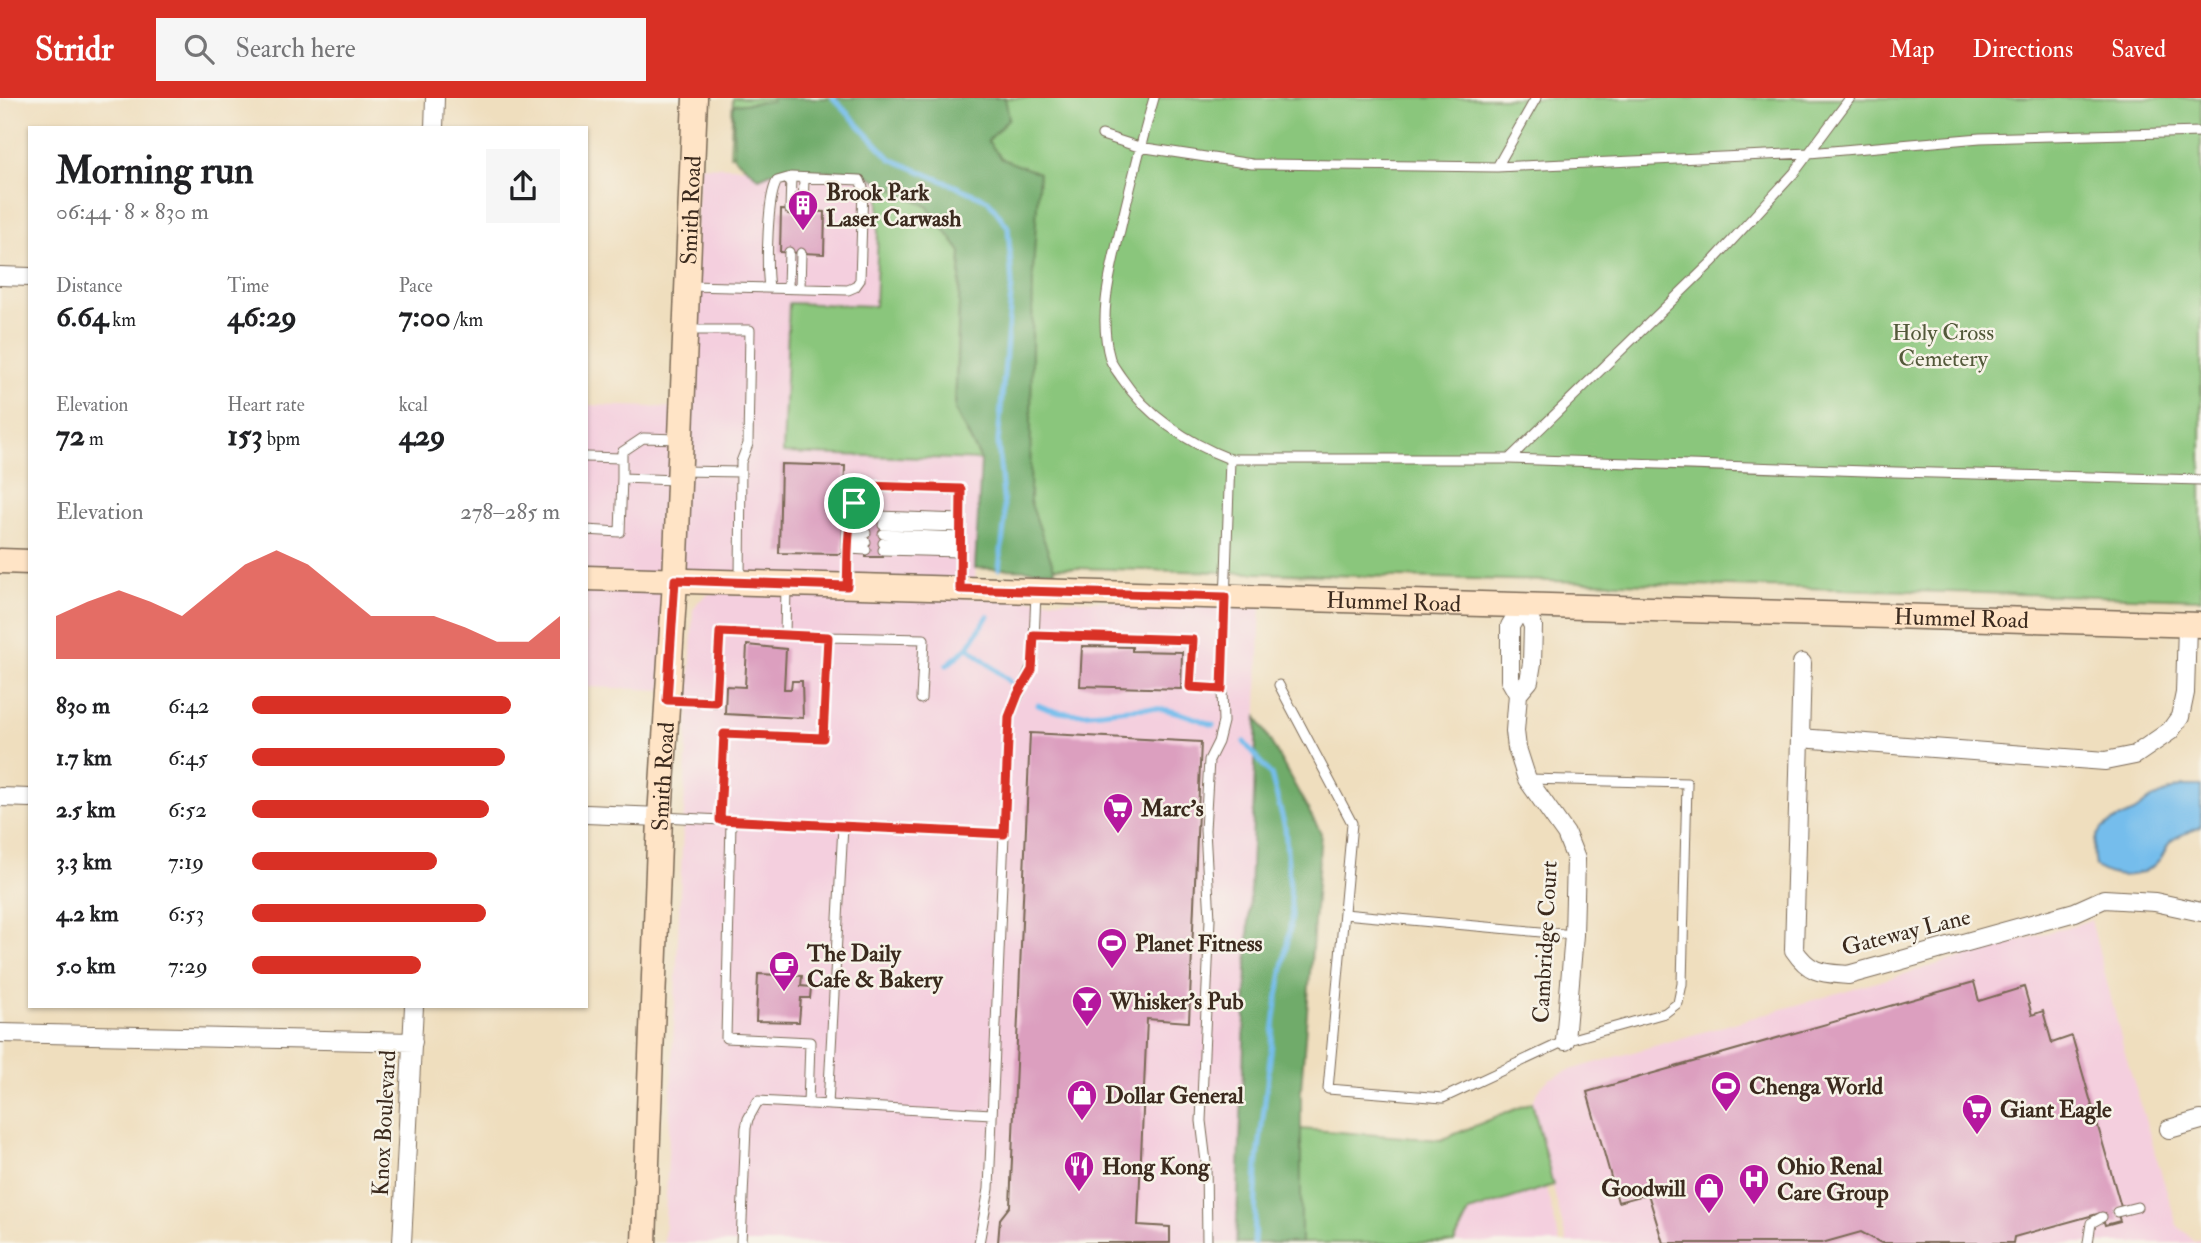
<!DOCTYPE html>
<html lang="en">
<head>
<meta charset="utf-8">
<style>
  :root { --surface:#fff; --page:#f6f6f6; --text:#202124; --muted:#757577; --accent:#d93025 }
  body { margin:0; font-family:"IM FELL Double Pica",serif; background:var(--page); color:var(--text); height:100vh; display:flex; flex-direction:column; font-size:26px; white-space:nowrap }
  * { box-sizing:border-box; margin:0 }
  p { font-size:23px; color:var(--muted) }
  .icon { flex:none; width:38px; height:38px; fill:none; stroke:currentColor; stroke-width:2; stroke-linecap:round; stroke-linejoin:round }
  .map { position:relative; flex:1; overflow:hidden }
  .sheet { position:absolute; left:28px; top:28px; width:560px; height:882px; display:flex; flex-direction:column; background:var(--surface); border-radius:0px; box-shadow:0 2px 5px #0004 }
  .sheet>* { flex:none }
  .pin { position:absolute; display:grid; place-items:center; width:60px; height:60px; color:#fff; margin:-30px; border:4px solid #fff; border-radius:50%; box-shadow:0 2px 7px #0007 }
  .round { display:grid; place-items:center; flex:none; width:74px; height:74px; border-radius:0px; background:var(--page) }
  .summary { display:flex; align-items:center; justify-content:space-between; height:119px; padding:0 28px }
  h1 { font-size:38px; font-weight:700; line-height:52px }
  .figures { display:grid; grid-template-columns:repeat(3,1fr); gap:10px; height:119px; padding:7px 28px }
  .figures div { display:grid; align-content:center }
  .figures b { font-size:30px; font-weight:700 }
  .figures small { font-size:19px; font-weight:400 }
  .figures p { font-size:19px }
  .chart { height:196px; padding:14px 28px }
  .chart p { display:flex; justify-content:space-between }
  .chart svg { width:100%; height:126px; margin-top:7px; fill:var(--accent); opacity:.7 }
  ul { padding:0 28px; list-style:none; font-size:23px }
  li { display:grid; grid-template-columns:112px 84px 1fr; align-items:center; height:52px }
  li i { height:18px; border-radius:9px; background:var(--accent) }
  header { display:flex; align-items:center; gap:42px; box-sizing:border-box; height:98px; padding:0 35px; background:var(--accent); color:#fff }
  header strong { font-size:33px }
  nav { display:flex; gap:38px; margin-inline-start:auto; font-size:24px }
  .search { width:490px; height:63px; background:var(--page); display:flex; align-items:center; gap:18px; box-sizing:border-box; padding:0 24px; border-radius:0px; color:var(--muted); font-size:26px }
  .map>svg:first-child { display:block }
</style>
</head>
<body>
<header>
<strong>Stridr</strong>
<div class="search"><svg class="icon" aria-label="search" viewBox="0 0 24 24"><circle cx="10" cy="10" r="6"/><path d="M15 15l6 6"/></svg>Search here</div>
<nav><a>Map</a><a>Directions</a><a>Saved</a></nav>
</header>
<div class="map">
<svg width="2201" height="1145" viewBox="0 0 2201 1145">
  <rect width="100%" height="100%" fill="#f7f3e8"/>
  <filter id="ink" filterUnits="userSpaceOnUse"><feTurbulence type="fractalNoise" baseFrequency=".0143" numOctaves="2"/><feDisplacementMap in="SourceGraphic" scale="14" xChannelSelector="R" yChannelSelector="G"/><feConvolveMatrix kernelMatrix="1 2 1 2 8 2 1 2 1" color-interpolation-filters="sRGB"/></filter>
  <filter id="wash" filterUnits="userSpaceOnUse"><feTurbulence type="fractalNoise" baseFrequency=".00686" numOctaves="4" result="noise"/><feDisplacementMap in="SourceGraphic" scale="28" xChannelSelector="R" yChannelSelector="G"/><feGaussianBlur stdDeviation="1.57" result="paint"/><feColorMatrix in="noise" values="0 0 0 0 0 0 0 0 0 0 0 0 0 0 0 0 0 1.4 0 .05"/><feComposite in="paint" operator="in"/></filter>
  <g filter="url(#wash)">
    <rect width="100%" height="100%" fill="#efdebe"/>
    <!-- built -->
    <path fill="#f4cfde" d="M699,68L859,73L880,84L875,208L789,205L783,355L981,362L975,485L668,476L663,592L586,589V307L687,310Z
      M710,495L1261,506L1236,1145H664L693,512L698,504Z
      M2091,822L2125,955L2177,1127L2194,1143L2201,1141V1145H1567L1532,1004L1541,989L1549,981L1567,973Z
      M1546,1090L1560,1145H1454L1468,1114Z"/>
    <!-- green -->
    <path fill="#8ac67b" stroke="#62784c" stroke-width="2" d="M733,0H2201V501L1001,468L1018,75L730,57Z
      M880,84L927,108L961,154L955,312L981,362L783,355L789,205L875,208Z
      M1532,1004L1553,1087L1469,1114L1454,1145H1301V1031L1441,1042Z"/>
    <!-- forest -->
    <path fill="#6fab6b" stroke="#556a44" stroke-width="2" d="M771,0H1005L1009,20L988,43L1002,61L1039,75L1033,174L1030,403L1055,473L975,470L981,362L955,312L961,154L927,108L859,73L773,74L759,80L734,59L733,7L772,3Z
      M1257,619L1321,735L1301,991V1145H1236Z"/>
    <!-- water -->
    <path fill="#74bdec" stroke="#587485" stroke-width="2" d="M2183,688H2201V729C2192,733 2178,737 2171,743C2166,748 2164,757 2159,762C2144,780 2114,783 2095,768C2088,731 2105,727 2134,714C2141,710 2146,704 2152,701C2161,695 2173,692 2183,688Z"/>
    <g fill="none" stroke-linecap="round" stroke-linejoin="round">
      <!-- stream -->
      <path stroke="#74bdec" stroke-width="5" d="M833,0L891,61L988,102L1008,129L1012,186L998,344L1005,421L999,471
        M988,518L968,549L1010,584
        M947,567L968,549
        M1038,607C1076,625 1111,609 1150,610C1172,611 1193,619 1213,627
        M1244,644L1271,677L1285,729L1292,818L1277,903L1257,1069L1254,1145"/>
    </g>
    <g id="blocks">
      <!-- building -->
      <path fill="#dc9fbf" d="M781,112L825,114L824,156L780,154Z
        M781,366L845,368L842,456L779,455Z
        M866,418H883V459H866Z
        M747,547L786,551L784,591H791L792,583H802L803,620L725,616L726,588L745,589Z
        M1082,548L1132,549V553L1182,554L1181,591L1080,588Z
        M1030,635L1201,644L1189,924L1147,921L1138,1127L1170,1129V1145H998L1000,1121L1010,1108Z
        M758,876L802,878L801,888L811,889L810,900H801L799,924L756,923Z
        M1974,884L1979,903L2024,889L2032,917L2043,913L2052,945L2072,938L2121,1109L2116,1111L2120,1123L2105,1127L2101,1115L2014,1139L2013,1145H1881L1861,1134L1822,1145H1663L1648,1096L1618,1104L1587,994Z"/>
    </g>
  </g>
  <g filter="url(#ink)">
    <use href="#blocks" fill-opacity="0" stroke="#7a6956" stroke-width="2"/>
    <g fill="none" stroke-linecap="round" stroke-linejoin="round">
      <!-- lane casing -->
      <g stroke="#7a6956" stroke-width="11">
        <path id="lane" d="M1154,0C1142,41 1132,82 1122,124C1112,169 1097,215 1110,261C1112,267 1117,273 1121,279C1146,317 1188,345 1230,361H1509L1896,374L2201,382
          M1102,37L1139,49L1252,66L1497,69L1809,55L1980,40L2201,34
          M1497,69L1536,0
          M790,112L791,79
          M803,113L804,80
          M689,188L848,192L855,189L860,182L863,90L860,82L791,79L777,83C767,99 766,168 769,189
          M788,189L789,154
          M800,189L801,155
          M687,232H750L748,346L741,364L740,483
          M586,359L622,360V354L643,340L679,341
          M1509,361L1713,163L1794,75L1850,0
          M681,373L741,374
          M622,380V360
          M851,417L961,421
          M851,426L866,427
          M883,427L961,429
          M586,432L620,434L622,380L676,382
          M850,435H866
          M883,436L961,439
          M850,444H866
          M883,445L960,448
          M849,451L866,452
          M883,452L960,454
          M847,487C849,459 844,408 866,389L961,391L960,489
          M1034,537L1193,542L1190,589L1222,591L1230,361
          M828,539L924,541L921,601
          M1279,587L1352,725L1328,991L1443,1000L1565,943L1665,915L1678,905L1682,886L1687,685L1529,681
          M670,602L716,604L720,534L785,537
          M662,719L1004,736
          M720,722L724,636L823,640L828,539L785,537L786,489
          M731,723L726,940L810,944L808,1006
          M1344,816L1574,837
          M828,1007L843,728
          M2117,1114L2137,1109
          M741,1145L746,1030L748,1021L758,1003L992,1016
          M979,1145L989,1091L1009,619L1033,565L1036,495
          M1207,1145L1206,1064L1201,1023L1210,821L1205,732L1209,662L1218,644L1223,624L1222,591
          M2088,1145L2091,1125L2102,1119"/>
      </g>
      <!-- street casing -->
      <g stroke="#7a6956" stroke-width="20">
        <path id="street" d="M434,30L435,0
          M0,178L30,179
          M1523,507L1510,528V582L1518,596L1515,633L1517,650L1527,681L1566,736L1576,761L1574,837L1565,943
          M2187,527L2185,595L2180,619L2170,633L2135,657L2105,663L1800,640L1794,852C1810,876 1822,875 1848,877L2075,814L2104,801L2155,804L2201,814
          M1518,596L1529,583L1532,565L1533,528L1523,507
          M1800,640L1802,565
          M0,699L30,700
          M586,716L660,719
          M0,935L413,944
          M2169,1031L2201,1022
          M402,1145L414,908"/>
      </g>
      <!-- secondary casing -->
      <g stroke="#7a6956" stroke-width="27">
        <g id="secondary">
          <path d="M0,463L30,464"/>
          <path id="s1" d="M586,480L2201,527"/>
          <path id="s2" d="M644,1145L660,719L675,483L695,0"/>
        </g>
      </g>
      <!-- lane -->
      <use href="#lane" stroke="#fff" stroke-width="9"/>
      <!-- street -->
      <use href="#street" stroke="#fff" stroke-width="18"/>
      <!-- secondary -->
      <use href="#secondary" stroke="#ffe4c6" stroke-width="24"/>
    </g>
  </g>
  <g fill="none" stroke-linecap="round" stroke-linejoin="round" filter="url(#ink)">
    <!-- route casing -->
    <g stroke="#fff" stroke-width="14">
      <path id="route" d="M866,388L961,391L960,491L1225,499L1222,591L1190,589L1193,542L1034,537L1032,572L1018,596L1009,619L1004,736L720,722L724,636L823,640L828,539L720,534L716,604L667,602L675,482L847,488C849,459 844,408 866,388Z"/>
    </g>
    <!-- route -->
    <use href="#route" stroke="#d93025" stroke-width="9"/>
  </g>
  <!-- icons -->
  <defs>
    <g id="building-pin" transform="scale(1.575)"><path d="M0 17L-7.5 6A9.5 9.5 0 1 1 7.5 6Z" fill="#b5179e" stroke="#f7f3e8"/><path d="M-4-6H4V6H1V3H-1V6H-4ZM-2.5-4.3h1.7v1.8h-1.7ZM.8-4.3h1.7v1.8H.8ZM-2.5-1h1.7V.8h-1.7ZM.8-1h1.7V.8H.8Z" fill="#fff"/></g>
    <g id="supermarket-pin" transform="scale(1.575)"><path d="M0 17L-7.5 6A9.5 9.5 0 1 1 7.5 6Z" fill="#b5179e" stroke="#f7f3e8"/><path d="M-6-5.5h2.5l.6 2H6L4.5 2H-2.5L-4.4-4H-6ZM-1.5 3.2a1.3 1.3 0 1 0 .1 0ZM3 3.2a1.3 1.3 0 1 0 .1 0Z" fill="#fff"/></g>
    <g id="stadium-pin" transform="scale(1.575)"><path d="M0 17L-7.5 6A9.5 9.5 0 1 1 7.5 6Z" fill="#b5179e" stroke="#f7f3e8"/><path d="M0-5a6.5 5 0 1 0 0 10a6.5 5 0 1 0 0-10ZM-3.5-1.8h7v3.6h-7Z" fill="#fff"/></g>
    <g id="cafe-pin" transform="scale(1.575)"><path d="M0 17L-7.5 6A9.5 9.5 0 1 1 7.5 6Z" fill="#b5179e" stroke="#f7f3e8"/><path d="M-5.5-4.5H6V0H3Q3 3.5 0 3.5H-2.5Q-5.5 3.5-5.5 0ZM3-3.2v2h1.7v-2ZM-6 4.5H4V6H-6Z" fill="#fff"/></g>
    <g id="bar-pin" transform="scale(1.575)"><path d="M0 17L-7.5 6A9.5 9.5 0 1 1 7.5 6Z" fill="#b5179e" stroke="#f7f3e8"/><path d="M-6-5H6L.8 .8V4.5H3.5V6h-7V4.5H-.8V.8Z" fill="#fff"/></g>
    <g id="shop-pin" transform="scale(1.575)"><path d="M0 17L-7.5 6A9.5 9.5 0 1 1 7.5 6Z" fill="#b5179e" stroke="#f7f3e8"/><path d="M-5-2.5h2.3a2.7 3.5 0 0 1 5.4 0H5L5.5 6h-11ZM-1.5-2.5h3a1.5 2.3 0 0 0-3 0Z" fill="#fff"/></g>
    <g id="restaurant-pin" transform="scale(1.575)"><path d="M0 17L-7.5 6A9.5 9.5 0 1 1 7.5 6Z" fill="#b5179e" stroke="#f7f3e8"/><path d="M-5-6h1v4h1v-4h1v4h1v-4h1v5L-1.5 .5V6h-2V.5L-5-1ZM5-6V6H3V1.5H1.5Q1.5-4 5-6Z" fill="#fff"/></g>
    <g id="hospital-pin" transform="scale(1.575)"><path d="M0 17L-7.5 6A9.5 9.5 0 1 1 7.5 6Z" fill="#b5179e" stroke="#f7f3e8"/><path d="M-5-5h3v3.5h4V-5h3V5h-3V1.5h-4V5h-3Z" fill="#fff"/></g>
  </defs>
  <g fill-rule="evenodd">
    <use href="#building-pin" x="803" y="107"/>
    <use href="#supermarket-pin" x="1118" y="710"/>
    <use href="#stadium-pin" x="1112" y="845"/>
    <use href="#cafe-pin" x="784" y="868"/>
    <use href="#bar-pin" x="1087" y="903"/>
    <use href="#stadium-pin" x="1726" y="988"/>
    <use href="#shop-pin" x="1082" y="997"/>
    <use href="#supermarket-pin" x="1977" y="1011"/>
    <use href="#restaurant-pin" x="1079" y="1068"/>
    <use href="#hospital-pin" x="1754" y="1081"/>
    <use href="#shop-pin" x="1709" y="1090"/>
  </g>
  <g text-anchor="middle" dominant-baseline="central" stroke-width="5" stroke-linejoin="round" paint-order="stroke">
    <!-- poi labels -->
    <g font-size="23" font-weight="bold" fill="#3b2a1e" stroke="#f7f3e8" text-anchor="start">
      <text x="826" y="94">Brook Park<tspan x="826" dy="26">Laser Carwash</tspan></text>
      <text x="1141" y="710">Marc's</text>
      <text x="1135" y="845">Planet Fitness</text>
      <text x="807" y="855">The Daily<tspan x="807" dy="26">Cafe &amp; Bakery</tspan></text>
      <text x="1110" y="903">Whisker's Pub</text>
      <text x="1749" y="988">Chenga World</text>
      <text x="1105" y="997">Dollar General</text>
      <text x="2000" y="1011">Giant Eagle</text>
      <text x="1102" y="1068">Hong Kong</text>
      <text x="1777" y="1068">Ohio Renal<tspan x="1777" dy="26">Care Group</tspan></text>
      <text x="1686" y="1090" text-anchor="end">Goodwill</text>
    </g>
    <!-- street labels -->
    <g font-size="23" fill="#3b2a1e" stroke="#f7f3e8">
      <text stroke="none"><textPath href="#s2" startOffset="1034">Smith Road</textPath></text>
      <text stroke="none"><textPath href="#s1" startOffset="808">Hummel Road</textPath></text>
      <text stroke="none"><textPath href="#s1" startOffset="1376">Hummel Road</textPath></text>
      <text stroke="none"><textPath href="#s2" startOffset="467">Smith Road</textPath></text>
      <text transform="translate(1906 834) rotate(-14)">Gateway Lane</text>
      <text transform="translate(1545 844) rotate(-87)">Cambridge Court</text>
      <text transform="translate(384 1025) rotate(-87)">Knox Boulevard</text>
    </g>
    <!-- park labels -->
    <g font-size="23" fill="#53593a" stroke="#f7f3e8">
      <text x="1943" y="234">Holy Cross<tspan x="1943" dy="26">Cemetery</tspan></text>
    </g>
  </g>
</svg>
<div class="pin" style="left:854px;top:405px;background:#1e9e55"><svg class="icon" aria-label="arrive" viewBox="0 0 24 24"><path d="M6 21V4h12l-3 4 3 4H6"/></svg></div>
<section class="sheet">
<div class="summary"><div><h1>Morning run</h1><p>06:44 · 8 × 830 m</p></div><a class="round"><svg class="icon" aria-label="share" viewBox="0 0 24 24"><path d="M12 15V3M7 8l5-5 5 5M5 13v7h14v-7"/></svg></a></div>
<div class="figures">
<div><p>Distance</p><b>6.64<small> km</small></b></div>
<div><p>Time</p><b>46:29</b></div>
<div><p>Pace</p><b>7:00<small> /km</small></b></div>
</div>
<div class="figures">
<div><p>Elevation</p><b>72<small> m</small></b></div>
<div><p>Heart rate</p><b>153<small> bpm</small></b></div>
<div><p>kcal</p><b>429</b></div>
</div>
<div class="chart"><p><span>Elevation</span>278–285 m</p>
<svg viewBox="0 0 160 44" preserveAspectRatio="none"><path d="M0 44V29L10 24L20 20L30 24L40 29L50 20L60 11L70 6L80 11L90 20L100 29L110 29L120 29L130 33L140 38L150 38L160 29V44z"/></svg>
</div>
<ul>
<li><b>830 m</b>6:42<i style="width:84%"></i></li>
<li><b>1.7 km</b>6:45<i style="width:82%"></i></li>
<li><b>2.5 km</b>6:52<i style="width:77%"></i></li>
<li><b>3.3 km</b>7:19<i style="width:60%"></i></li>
<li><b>4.2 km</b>6:53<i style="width:76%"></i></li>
<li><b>5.0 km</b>7:29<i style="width:55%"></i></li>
</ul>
</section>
</div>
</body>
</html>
